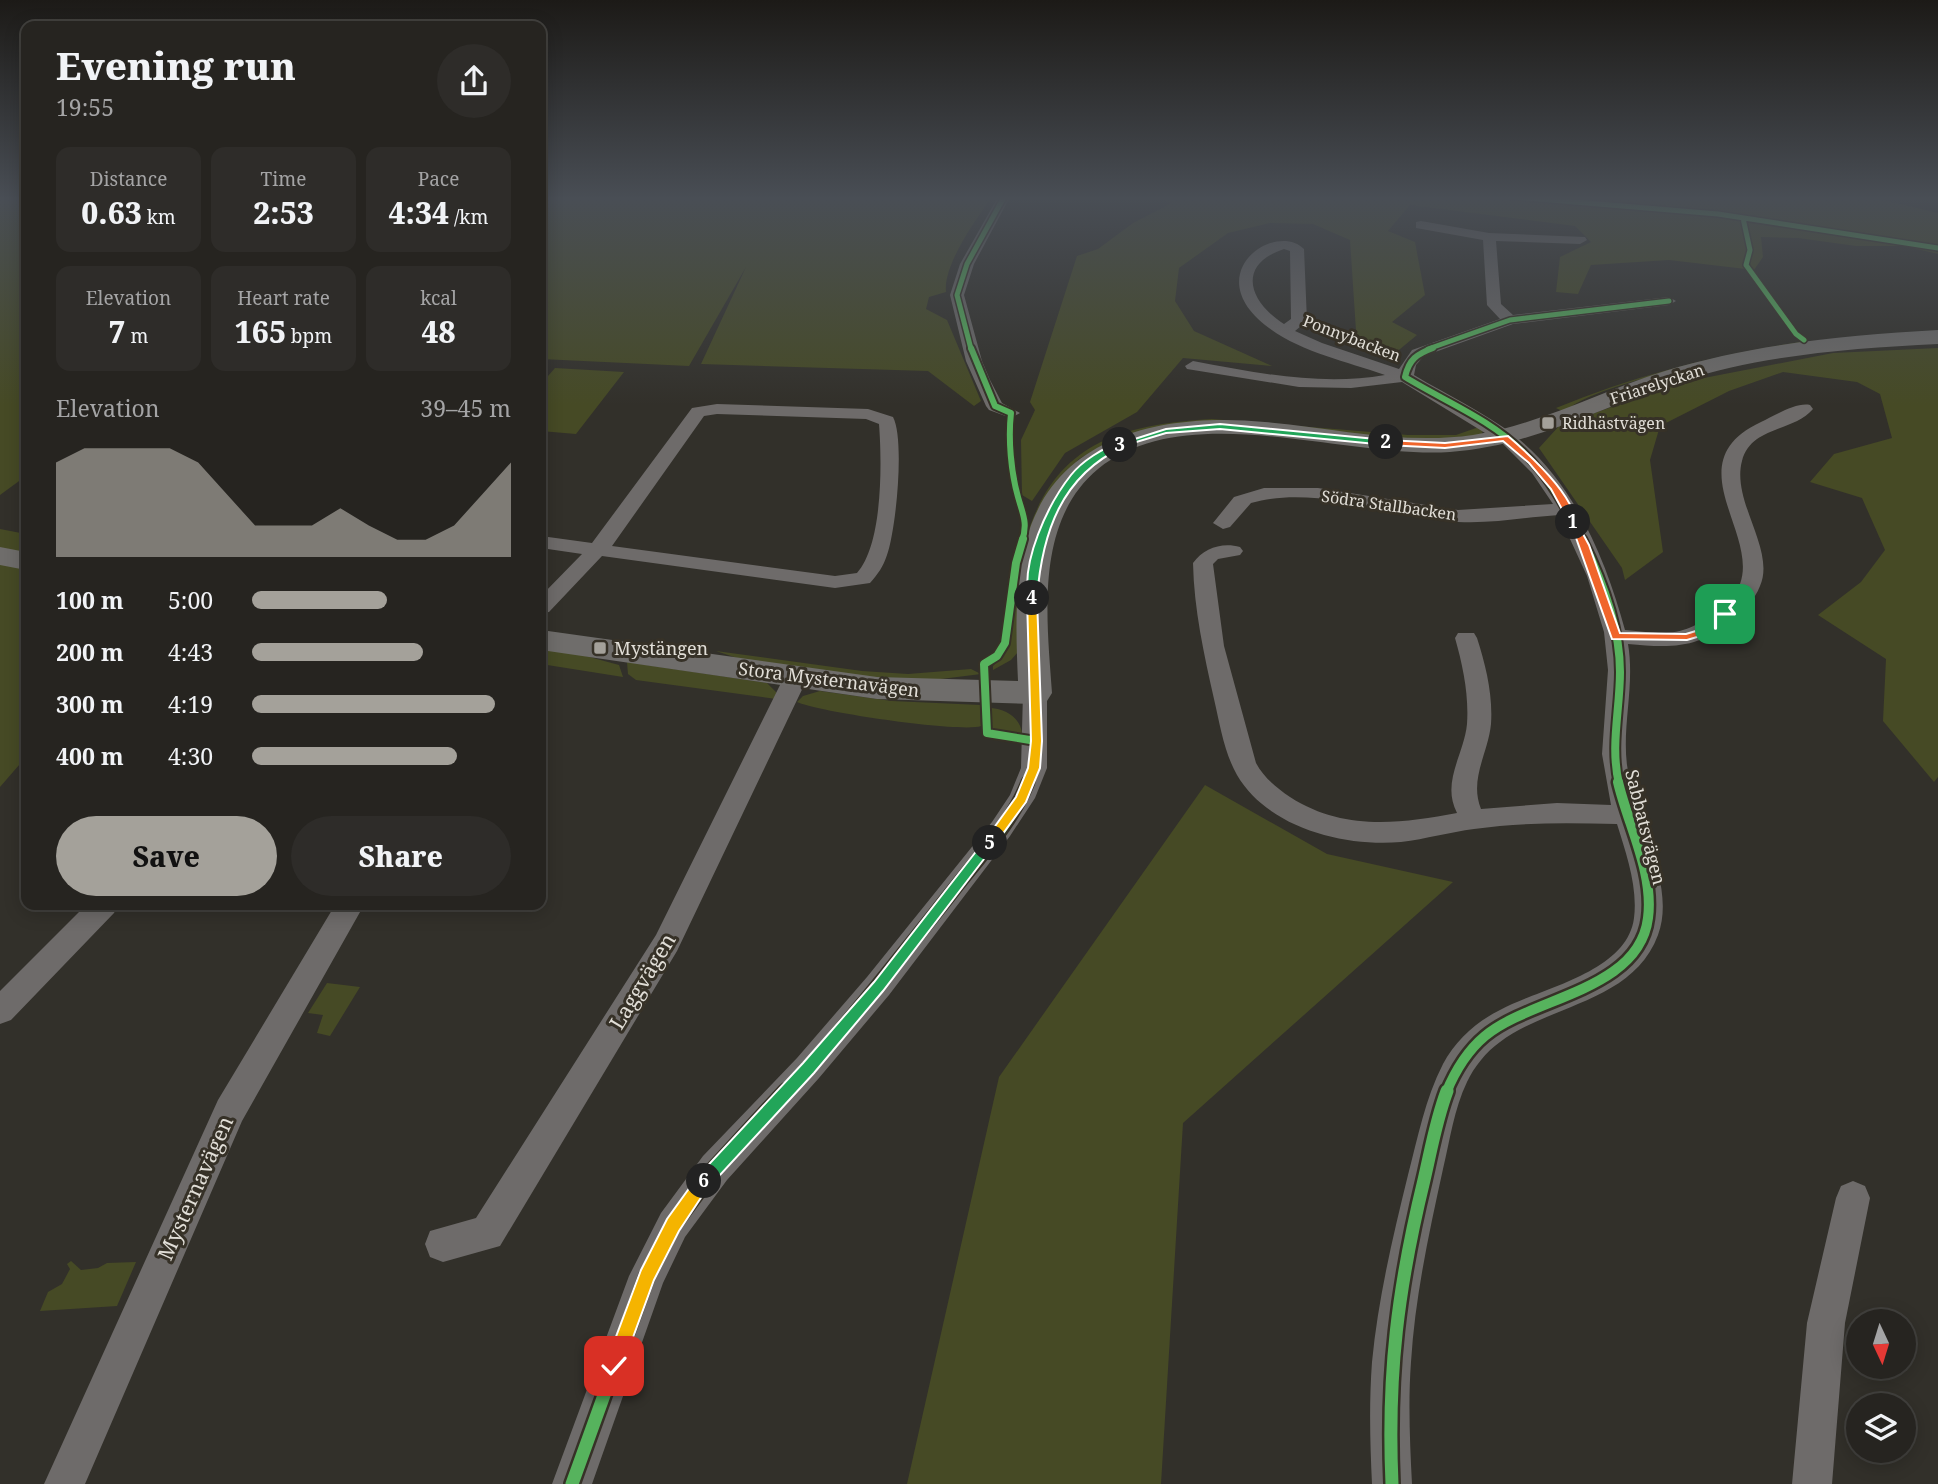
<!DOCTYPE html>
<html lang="en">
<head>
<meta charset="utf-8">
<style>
  :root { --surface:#262420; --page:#2e2c29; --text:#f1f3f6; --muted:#a4a4a5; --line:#42413e; --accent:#a4a19a }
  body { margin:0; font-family:"Noto Serif",serif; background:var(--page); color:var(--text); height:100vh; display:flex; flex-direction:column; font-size:26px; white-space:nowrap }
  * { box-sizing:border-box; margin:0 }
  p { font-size:23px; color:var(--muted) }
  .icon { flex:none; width:38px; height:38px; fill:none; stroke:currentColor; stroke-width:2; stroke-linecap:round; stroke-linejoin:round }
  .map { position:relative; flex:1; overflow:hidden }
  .drawer { position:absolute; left:21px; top:21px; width:525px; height:889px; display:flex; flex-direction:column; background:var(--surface); border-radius:14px; box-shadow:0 4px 18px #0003,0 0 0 2px var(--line) }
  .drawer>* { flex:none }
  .needle { width:46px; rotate:176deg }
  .fabs { position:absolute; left:1846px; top:1309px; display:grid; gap:14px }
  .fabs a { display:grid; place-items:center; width:70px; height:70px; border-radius:50%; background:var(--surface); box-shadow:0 4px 18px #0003,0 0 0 2px var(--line); font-size:35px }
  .pin { position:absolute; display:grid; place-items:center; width:60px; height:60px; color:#fff; margin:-30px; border-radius:14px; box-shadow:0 4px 10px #0006 }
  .km { position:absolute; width:35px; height:35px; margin:-18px; border-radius:50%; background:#222; color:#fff; font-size:19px; line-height:35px; text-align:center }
  .round { display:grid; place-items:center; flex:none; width:74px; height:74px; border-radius:37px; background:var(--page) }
  .headline { display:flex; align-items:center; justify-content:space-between; height:119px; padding:0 35px }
  h1 { font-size:38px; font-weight:800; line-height:52px }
  .metrics { display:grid; grid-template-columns:repeat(3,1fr); gap:10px; height:119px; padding:7px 35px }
  .metrics div { display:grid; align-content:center; border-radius:14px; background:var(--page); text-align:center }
  .metrics b { font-size:30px; font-weight:800 }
  .metrics small { font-size:19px; font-weight:400 }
  .metrics p { font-size:19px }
  .chart { height:196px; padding:14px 35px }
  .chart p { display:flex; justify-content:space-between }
  .chart svg { width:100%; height:126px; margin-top:7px; fill:var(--accent); opacity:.7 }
  .button { display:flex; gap:14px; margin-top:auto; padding:14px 35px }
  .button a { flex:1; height:80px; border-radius:42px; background:var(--accent); color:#111; font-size:28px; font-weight:800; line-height:80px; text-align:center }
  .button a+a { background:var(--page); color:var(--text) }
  ul { padding:0 35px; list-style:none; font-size:23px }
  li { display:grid; grid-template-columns:112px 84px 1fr; align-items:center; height:52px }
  li i { height:18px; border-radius:9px; background:var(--accent) }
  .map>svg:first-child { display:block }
</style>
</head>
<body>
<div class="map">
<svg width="1938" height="1484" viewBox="0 0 1938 1484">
  <rect width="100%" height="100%" fill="#32302a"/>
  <!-- green -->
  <path fill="#464a25" d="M0,197H26V476L0,495Z
    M541,197H992C976,219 943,265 946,292L929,297L926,309L947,320L981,401L974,406L928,371L701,364L746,267L689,366L541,359Z
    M1162,197H1871L1938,213V254L1905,246H1856L1798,238L1761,237L1763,257L1754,270L1669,260L1591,265L1578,294L1556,292L1560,257L1591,242L1575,226L1410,205L1388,231L1415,242L1425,295L1392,322L1417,335L1388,359L1357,346L1350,240L1313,224L1270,223L1228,233L1179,268L1175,301L1194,331L1272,366L1183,358L1137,412L1065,453L1032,501L1022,495L1021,440L1035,410L1030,402L1077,256L1098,249L1133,223L1170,204Z
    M1800,342L1806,344C1752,355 1601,379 1564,412L1556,408C1635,375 1716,355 1800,342Z
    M1938,348V777L1934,782L1883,721L1886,659L1818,615L1861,582L1885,550L1862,498L1810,482L1834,454L1892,438L1880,394L1857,382L1783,372L1729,391L1660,426L1650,460L1663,552L1625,580L1622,568L1539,448L1559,426L1678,383L1833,353Z
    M555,368L624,372L576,434L541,431V384Z
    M1212,419L1408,435H1456L1479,427L1483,431L1481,435L1430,440L1160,427L1108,442L1079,459L1069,470L1018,652L1011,660L993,670V666L1004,654L1010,641C1016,609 1015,576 1024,545C1052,444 1117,425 1212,419Z
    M0,529L26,534V757L0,787Z
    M560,649L619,665L623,677L541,664V652Z
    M716,651L862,671L908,674L971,669L981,674L933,680H883L740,659Z
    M627,662L767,683L776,692V699L636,680L628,674Z
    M820,691L892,701L980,705L981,726C962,733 818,712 797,702L803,696Z
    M991,708C1005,709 1020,717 1022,733H1003L992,729Z
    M1205,785L1327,854L1453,882L1183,1123L1161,1484H907L999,1077Z
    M327,983L360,987L330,1036L317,1033L323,1015L308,1013Z
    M71,1261L81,1270L98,1268L107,1263L136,1262L117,1306L40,1311L48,1292L62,1284L70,1269L67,1264Z"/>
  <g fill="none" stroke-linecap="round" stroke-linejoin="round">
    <!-- street -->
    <path fill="#6e6b6a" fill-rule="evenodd" d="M998,197H1010L974,264L964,295L982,361L990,380L1002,403L1020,413L1011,418L989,410L986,406L966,361L950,295L960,264Z
      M1421,221L1489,233L1585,237L1587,240L1580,244L1496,241L1501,304L1513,315L1669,297L1676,301L1669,305L1513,324L1424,356L1416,365L1414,375C1447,395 1484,412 1515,436C1574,482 1606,560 1625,630C1669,634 1685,638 1719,608C1727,601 1736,594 1740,584C1759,532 1675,462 1761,422C1774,416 1796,402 1810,405L1813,409C1794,432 1751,426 1742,461C1731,501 1776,550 1760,586C1755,600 1743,609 1733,619C1700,649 1671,648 1628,644C1635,685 1622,725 1627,765C1634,817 1677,884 1658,935C1633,1002 1551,1004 1500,1042C1486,1052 1474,1067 1467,1082C1454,1109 1450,1140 1443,1169C1429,1233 1415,1297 1411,1362C1408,1403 1410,1444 1412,1484H1372C1370,1443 1369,1403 1372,1362C1378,1299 1393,1236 1408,1175C1418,1137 1425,1099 1443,1064C1456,1040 1476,1022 1500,1010C1540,988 1627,973 1634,918C1638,887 1626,853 1617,824C1570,823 1521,822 1474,829C1450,832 1426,839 1401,842C1344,847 1268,828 1237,775C1224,752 1220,725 1214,699C1204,654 1194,610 1193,563C1204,548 1222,542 1240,547L1243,551L1240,555L1218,559L1213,564L1224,646L1256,763C1264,778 1277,788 1290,797C1343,831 1399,824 1457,813C1441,782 1464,755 1467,724C1469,695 1463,666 1455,638L1458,633H1474L1477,638C1486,666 1493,695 1491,724C1488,754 1469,779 1481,809L1557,803L1611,805L1602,754L1608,670L1604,632L1587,576L1559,515C1526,517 1492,524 1458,522C1391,517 1317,484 1251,503L1230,527L1223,529L1213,523L1234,497L1264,488H1318L1458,510L1553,504L1532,473L1503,444L1402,382L1351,388L1299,387L1187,369L1185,366L1193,361C1256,373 1321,386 1385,375C1346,361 1303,353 1269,328C1196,274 1276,220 1304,249L1307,321L1295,331L1322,343L1399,369L1412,350L1500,319L1487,305L1483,240L1416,228V222ZM1284,249L1290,251L1291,319L1284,324C1249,302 1236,265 1284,249Z
      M717,404L868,409L893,417C905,439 896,530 887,555C883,567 878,574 870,583L835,588L602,556L549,612L541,613V596L582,554L541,548V536L592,543L692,408ZM717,414L866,419L879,424C882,462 883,544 857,573L835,576L612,546L704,416Z
      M796,669L804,672L808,677L677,951L500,1246L443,1262L430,1257L425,1244L430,1231L476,1218L656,935L784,677L788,672Z
      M1035,685L1043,688L1047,693V768L1035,798L1010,836L889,995L819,1078L727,1180L685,1237L663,1283L592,1484H552L629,1276L661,1213L703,1156L797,1058L867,977L992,822L1010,795L1021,768L1023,693L1027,688Z
      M86,905H118L114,913L11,1020L0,1024V991Z
      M335,905H364L242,1121L85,1484H44L218,1100Z
      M1853,1181L1865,1186L1870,1198L1845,1323L1832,1484H1792L1807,1323L1836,1198L1841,1186Z"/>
    <!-- secondary -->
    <path fill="#6f6d6b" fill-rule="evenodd" d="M1938,330V344C1852,348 1764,355 1681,381C1605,405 1531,447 1450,452C1345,459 1187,397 1098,469C1034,522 1047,620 1052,693L1047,701L1035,704L877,699L541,650V630L877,677L1018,681C1016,635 1014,587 1026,541C1055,432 1168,413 1265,422C1333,428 1404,445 1473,435C1539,425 1601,391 1665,371C1754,344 1846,335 1938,330Z
      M0,547L26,552V570L0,565Z"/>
    <!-- cycleway-far4 casing -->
    <g stroke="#363127" stroke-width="8">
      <path id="cycleway-far4" d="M1514,197L1718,214L1938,248
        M1743,218L1750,250L1746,265L1796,334L1804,340
        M971,349L957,295L967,264L1004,197
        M1428,349L1510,320L1669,301"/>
    </g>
    <!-- cycleway-far3 casing -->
    <g stroke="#363127" stroke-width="10">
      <path id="cycleway-far3" d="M971,348L995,406L1011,413C1008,439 1011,472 1018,497C1023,515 1028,523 1022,541
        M1433,348C1417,354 1409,359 1405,377C1444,401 1490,419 1523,452C1549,477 1566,509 1582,541"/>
    </g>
    <!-- cycleway-far2 casing -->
    <g stroke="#363127" stroke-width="12">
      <path id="cycleway-far2" d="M1023,539L1016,563L1005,643L997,656L984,664L987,733L1036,741L1034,768L1028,784
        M1582,539C1602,579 1620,627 1620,672C1620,710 1610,746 1619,784"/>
    </g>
    <!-- cycleway-far1 casing -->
    <g stroke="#363127" stroke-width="15">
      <path id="cycleway-far1" d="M785,1093C844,1029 898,960 952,892C979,857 1012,823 1028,782
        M1446,1093C1455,1071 1467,1051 1485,1036C1532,997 1639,991 1648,918C1654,873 1628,825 1618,782"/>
    </g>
    <!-- cycleway casing -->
    <g stroke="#363127" stroke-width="18">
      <path id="cycleway" d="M572,1484L647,1276L673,1225L715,1168L786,1091
        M1392,1484C1387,1374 1398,1287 1424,1180C1431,1150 1436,1120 1447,1091"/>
    </g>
    <!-- cycleway-far4 -->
    <use href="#cycleway-far4" stroke="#56b35d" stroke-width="5"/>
    <!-- cycleway-far3 -->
    <use href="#cycleway-far3" stroke="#56b35d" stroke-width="6"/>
    <!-- cycleway-far2 -->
    <use href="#cycleway-far2" stroke="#56b35d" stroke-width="8"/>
    <!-- cycleway-far1 -->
    <use href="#cycleway-far1" stroke="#56b35d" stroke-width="10"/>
    <!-- cycleway -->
    <use href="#cycleway" stroke="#56b35d" stroke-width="13"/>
  </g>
  <!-- sky -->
  <linearGradient id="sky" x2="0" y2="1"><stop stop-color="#1c1a17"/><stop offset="0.49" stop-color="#494e55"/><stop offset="1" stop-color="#494e55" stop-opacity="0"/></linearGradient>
  <rect width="1938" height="405" fill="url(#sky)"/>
  <!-- split-1 -->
  <path fill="#f0652b" stroke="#fff" stroke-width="2" d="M1570,521H1576L1589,545L1620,633L1686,634L1699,630L1721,612L1730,614L1707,634L1687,640L1612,639Z"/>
  <!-- split-2 -->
  <path fill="#f0652b" stroke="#fff" stroke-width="2" d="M1508,436C1530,455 1575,496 1576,524H1570L1551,489L1529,463L1503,441L1445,448L1386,445L1382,442L1386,440L1445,443Z"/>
  <!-- split-3 -->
  <path fill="#22a559" stroke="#fff" stroke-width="2" d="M1220,424L1386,440L1391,442L1386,445L1220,429L1166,433L1120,447L1116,445L1166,429Z"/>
  <!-- split-4 -->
  <path fill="#22a559" stroke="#fff" stroke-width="2" d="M1120,442L1123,447C1061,476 1042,533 1037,598L1029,600C1020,563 1048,504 1071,475C1082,461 1103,448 1120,442Z"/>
  <!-- split-5 -->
  <path fill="#f5b400" stroke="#fff" stroke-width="2" d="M1032,595L1037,598L1042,741L1040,768L1026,802L994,846L990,848L983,843L1016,797L1028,768L1031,741L1027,598Z"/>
  <!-- split-6 -->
  <path fill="#22a559" stroke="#fff" stroke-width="2" d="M990,838L996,843L994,846L883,991L814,1073L709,1187L704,1189L698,1187L696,1181L698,1176L803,1063L874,982L985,840Z"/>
  <!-- split-7 -->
  <path fill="#f5b400" stroke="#fff" stroke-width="2" d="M704,1174L709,1176L712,1181L679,1231L654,1280L620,1373L614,1375L608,1373L605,1366L641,1270L667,1219L698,1176Z"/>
  <!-- markers -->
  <g fill="#a4a19a" stroke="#363127" stroke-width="2.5">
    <rect x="1541" y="416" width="14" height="14" rx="3.5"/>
    <rect x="593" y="641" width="14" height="14" rx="3.5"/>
  </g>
  <g text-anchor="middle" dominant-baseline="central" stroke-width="6" stroke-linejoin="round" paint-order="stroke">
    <!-- far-street labels -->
    <g font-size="16" fill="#e1ded7" stroke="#363127">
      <text transform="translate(1352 338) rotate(21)">Ponnybacken</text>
      <text transform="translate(1657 384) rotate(-18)">Friarelyckan</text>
      <text transform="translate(1389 505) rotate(8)">Södra Stallbacken</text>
    </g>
    <!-- far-poi labels -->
    <g font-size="16" fill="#e1ded7" stroke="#363127" text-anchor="start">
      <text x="1562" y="423">Ridhästvägen</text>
    </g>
    <!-- poi labels -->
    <g font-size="18" fill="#e1ded7" stroke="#363127" text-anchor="start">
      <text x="614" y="648">Mystängen</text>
    </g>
    <!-- street labels -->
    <g font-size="18" fill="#e1ded7" stroke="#363127">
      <text transform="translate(829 679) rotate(7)">Stora Mysternavägen</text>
      <text transform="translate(1646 827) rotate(76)">Sabbatsvägen</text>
    </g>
    <!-- near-street labels -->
    <g font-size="21" fill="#e1ded7" stroke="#363127">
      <text transform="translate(642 981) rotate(-59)">Laggvägen</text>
      <text transform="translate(195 1188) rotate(-66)">Mysternavägen</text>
    </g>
  </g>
</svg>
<div class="fabs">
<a><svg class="needle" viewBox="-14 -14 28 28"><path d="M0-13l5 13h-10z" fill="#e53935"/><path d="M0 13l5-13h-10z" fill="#a4a4a5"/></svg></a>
<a><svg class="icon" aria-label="layers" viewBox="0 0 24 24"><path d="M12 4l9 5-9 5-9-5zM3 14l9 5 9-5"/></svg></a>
</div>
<div class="pin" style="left:1725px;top:614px;background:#1e9e55"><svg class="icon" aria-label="arrive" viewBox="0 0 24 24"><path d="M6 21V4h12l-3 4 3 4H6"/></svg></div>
<div class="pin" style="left:614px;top:1366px;background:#d93025"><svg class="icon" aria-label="check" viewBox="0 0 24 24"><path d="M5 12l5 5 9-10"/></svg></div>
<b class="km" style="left:1573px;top:522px">1</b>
<b class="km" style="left:1386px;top:442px">2</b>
<b class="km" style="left:1120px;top:445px">3</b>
<b class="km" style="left:1032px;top:598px">4</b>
<b class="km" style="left:990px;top:843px">5</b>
<b class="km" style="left:704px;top:1181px">6</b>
<section class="drawer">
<div class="headline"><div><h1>Evening run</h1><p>19:55</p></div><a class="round"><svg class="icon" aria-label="share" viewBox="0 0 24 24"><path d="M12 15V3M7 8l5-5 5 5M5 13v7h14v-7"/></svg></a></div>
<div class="metrics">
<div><p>Distance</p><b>0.63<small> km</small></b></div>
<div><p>Time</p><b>2:53</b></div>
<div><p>Pace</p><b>4:34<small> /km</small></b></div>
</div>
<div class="metrics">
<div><p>Elevation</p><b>7<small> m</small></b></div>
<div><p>Heart rate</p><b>165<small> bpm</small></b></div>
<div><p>kcal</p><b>48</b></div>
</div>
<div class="chart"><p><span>Elevation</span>39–45 m</p>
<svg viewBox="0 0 160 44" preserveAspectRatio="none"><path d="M0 44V11L10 6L20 6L30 6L40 6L50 11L60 22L70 33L80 33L90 33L100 27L110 33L120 38L130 38L140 33L150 22L160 11V44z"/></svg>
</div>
<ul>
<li><b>100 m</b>5:00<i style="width:52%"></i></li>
<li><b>200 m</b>4:43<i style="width:66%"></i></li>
<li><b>300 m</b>4:19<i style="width:94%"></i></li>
<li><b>400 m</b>4:30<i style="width:79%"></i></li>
</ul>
<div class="button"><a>Save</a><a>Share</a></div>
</section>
</div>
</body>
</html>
